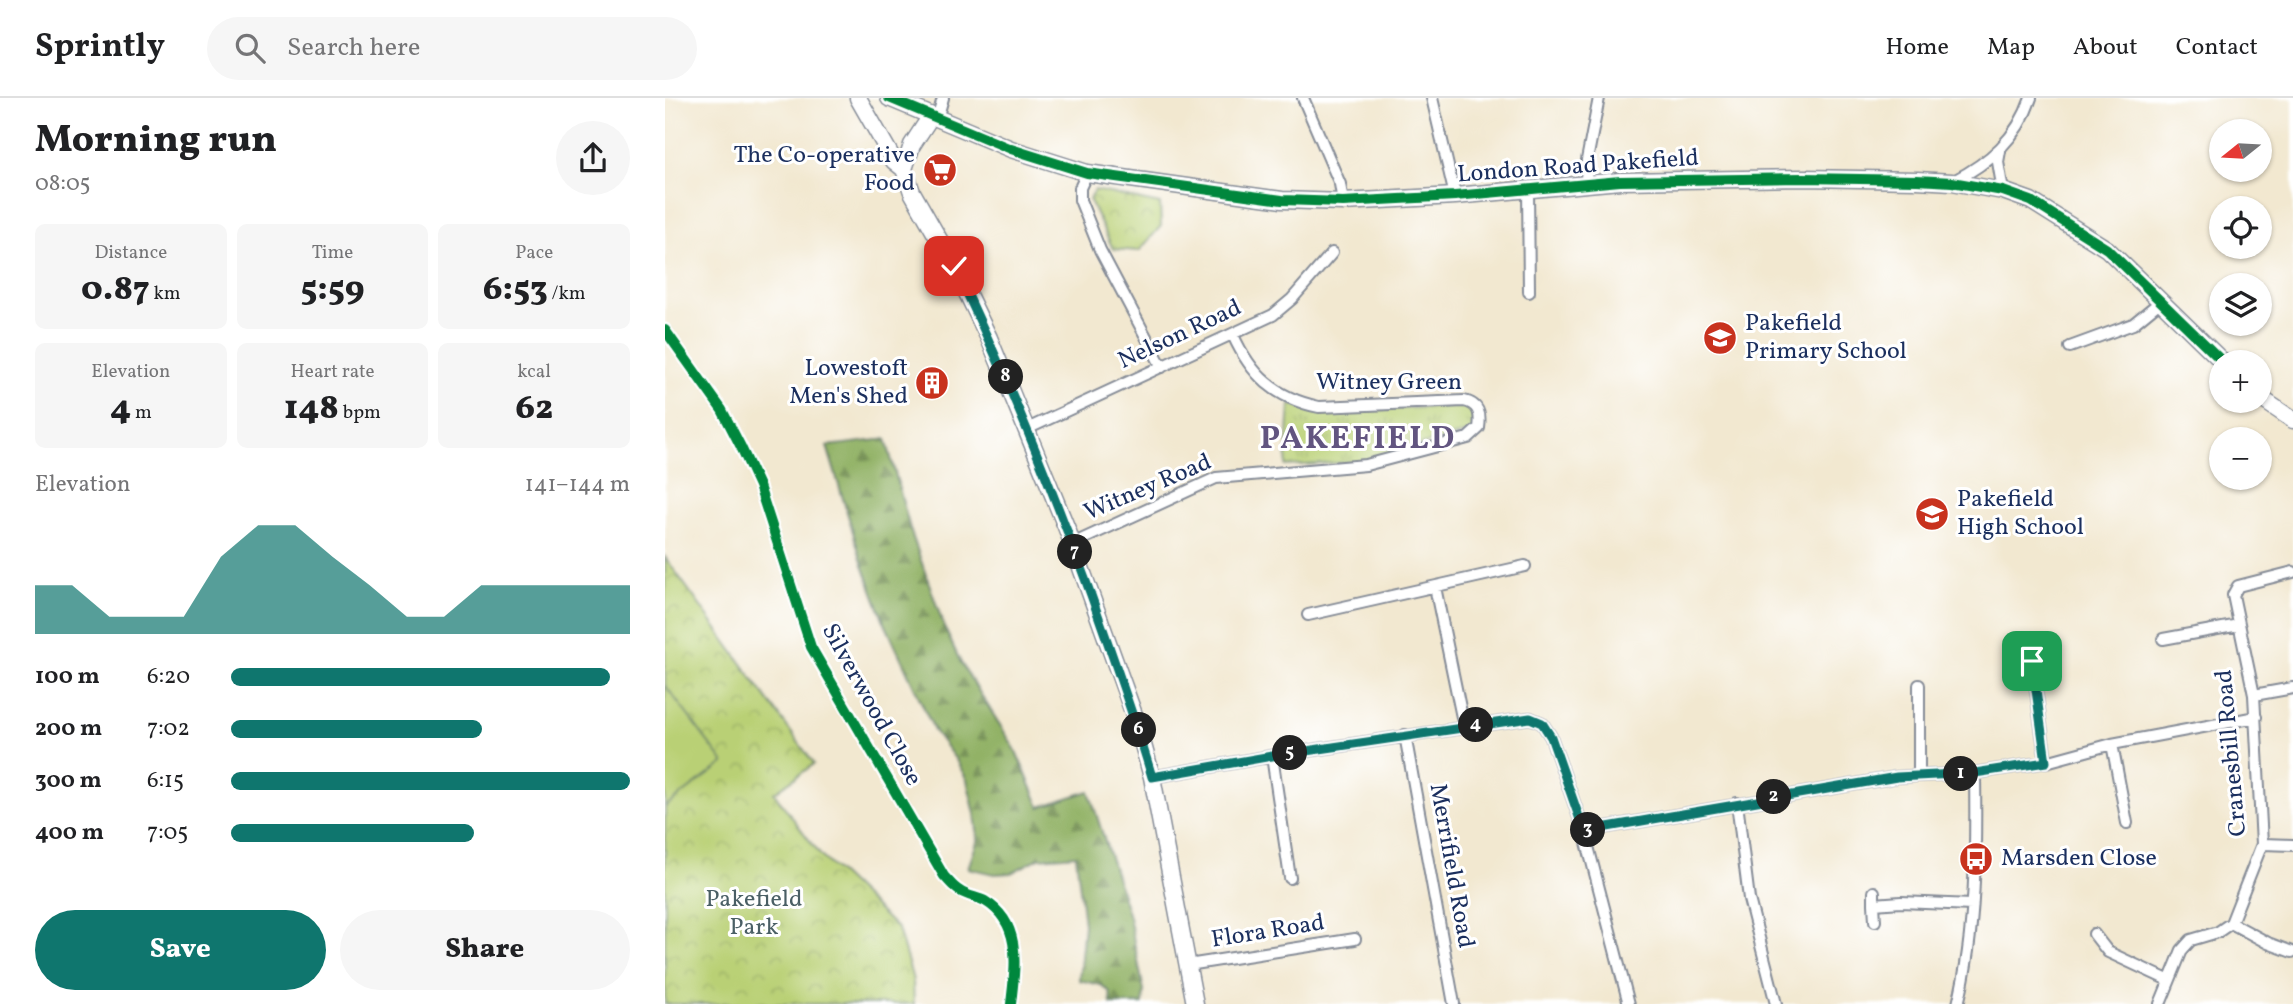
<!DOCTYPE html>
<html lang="en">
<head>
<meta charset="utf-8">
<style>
  :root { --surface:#fff; --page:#f6f6f6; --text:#202124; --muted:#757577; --line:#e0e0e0; --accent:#0f766e }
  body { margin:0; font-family:Vollkorn,serif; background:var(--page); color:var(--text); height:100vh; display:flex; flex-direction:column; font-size:26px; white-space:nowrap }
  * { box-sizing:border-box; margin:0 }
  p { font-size:23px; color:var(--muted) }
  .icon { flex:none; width:38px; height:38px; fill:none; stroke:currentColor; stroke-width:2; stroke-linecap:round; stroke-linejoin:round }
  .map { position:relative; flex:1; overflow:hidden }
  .side { display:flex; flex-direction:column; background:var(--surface); width:665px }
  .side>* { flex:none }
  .needle { width:46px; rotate:252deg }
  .controls { position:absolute; left:1544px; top:21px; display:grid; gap:14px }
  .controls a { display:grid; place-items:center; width:63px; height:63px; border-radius:50%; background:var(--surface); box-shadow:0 2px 5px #0004; font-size:35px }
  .pin { position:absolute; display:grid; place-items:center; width:60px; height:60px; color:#fff; margin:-30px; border-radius:14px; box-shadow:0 4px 10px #0006 }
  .km { position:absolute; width:35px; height:35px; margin:-18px; border-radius:50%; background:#222; color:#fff; font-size:19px; line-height:35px; text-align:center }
  .round { display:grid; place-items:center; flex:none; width:74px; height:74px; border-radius:37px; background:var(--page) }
  .summary { display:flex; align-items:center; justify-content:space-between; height:119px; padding:0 35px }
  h1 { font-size:38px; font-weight:800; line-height:52px }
  .metrics { display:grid; grid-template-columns:repeat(3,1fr); gap:10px; height:119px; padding:7px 35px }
  .metrics div { display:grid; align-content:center; border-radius:10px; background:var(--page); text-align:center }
  .metrics b { font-size:35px; font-weight:800 }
  .metrics small { font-size:19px; font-weight:400 }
  .metrics p { font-size:19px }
  .chart { height:196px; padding:14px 35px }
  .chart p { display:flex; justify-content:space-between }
  .chart svg { width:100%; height:126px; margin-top:7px; fill:var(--accent); opacity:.7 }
  .action { display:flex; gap:14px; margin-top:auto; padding:14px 35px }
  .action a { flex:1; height:80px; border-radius:42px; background:var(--accent); color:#fff; font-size:28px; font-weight:800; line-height:80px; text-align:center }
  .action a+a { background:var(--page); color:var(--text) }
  ul { padding:0 35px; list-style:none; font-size:23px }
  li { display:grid; grid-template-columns:112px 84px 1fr; align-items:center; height:52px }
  li i { height:18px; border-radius:9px; background:var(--accent) }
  header { display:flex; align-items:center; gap:42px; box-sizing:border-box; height:98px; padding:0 35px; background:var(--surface); border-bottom:2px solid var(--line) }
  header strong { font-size:33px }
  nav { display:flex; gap:38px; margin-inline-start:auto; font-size:24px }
  .search { width:490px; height:63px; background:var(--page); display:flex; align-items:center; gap:18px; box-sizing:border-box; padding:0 24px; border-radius:38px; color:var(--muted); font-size:26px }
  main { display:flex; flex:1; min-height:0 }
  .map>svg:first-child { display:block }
</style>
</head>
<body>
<header>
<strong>Sprintly</strong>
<div class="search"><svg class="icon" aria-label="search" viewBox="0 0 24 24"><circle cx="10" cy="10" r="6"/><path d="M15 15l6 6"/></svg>Search here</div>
<nav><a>Home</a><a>Map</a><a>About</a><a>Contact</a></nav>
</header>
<main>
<section class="side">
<div class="summary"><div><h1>Morning run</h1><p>08:05</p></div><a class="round"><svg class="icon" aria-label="share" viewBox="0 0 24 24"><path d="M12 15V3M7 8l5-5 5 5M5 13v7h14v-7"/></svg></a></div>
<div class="metrics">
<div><p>Distance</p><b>0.87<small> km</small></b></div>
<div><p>Time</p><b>5:59</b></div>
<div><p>Pace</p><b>6:53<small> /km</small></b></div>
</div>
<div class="metrics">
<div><p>Elevation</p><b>4<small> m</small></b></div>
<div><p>Heart rate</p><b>148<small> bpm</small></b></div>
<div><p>kcal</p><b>62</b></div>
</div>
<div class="chart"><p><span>Elevation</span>141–144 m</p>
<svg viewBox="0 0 160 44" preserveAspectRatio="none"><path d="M0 44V27L10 27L20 38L30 38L40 38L50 17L60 6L70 6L80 17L90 27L100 38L110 38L120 27L130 27L140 27L150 27L160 27V44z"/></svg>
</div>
<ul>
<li><b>100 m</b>6:20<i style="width:95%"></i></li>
<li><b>200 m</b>7:02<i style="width:63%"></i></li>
<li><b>300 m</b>6:15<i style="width:100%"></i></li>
<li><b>400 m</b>7:05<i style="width:61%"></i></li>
</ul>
<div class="action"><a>Save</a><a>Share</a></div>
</section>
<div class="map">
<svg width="1628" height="906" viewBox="0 0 1628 906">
  <defs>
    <pattern id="grass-tufts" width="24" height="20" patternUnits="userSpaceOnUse" patternTransform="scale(1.75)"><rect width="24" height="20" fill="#b9d075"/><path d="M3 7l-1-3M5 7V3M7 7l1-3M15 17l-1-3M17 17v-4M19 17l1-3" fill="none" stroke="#9eb368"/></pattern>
    <pattern id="forest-firs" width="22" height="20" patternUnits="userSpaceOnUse" patternTransform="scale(1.75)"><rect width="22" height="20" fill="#92b266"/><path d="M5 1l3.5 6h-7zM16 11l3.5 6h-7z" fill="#769157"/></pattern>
    <pattern id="park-crowns" width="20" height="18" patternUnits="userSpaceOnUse" patternTransform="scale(1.75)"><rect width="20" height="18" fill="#b9d075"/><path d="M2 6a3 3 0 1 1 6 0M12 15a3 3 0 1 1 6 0" fill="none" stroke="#9eb368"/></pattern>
  </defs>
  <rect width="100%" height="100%" fill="#fff"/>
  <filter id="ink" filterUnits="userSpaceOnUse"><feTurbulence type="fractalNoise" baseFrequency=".0143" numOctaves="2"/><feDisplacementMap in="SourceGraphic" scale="14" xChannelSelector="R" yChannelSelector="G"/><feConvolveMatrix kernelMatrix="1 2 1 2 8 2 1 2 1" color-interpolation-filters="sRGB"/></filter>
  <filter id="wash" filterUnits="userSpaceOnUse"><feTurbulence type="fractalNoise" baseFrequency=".00686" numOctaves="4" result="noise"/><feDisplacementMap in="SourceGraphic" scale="28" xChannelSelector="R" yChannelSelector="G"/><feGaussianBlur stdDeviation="1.57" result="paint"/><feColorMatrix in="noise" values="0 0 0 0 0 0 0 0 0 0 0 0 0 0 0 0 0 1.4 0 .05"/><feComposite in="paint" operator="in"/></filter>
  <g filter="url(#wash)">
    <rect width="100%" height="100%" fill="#f2e8d0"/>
    <!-- grass -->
    <path fill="url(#grass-tufts)" stroke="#6a806a" stroke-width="2" d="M625,306L654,314L795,308L807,312L812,324L805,334L798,336L693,364L621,368Z"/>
    <!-- forest -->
    <path fill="url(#forest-firs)" stroke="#567062" stroke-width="2" d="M221,341L245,431L280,531L296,565L350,651L375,709L424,693L464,819L479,893L478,906H446L445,894L436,887L414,882L419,826L411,757L374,760L346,775L329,776L303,770L313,741L310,716L302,682L291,662L270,634L218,521L198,467L162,348Z"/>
    <!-- park -->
    <path fill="url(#park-crowns)" stroke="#6a806a" stroke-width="2" d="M430,92L495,106L496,128L474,153L448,151L424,101Z
      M0,459L149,666L109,695L157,759L233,831L248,882L249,906H0Z"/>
    <!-- pitch -->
    <path fill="#b9d075" stroke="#6a806a" stroke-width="2" d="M0,587L59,665L0,709Z"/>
  </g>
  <g filter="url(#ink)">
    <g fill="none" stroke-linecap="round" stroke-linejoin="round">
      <!-- street casing -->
      <g stroke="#868c97" stroke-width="14">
        <path id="street" d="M638,0L675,86L678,104
          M767,0L790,98
          M272,21L278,0
          M1335,53L1333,64L1338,93
          M422,75L415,90V102L435,152L497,269
          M1287,84C1325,64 1352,41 1366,0
          M921,85L922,62L934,0
          M863,90L864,194
          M0,232L57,312L76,349L94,388L146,549L279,778C284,783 289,790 295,793C302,798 312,799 320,803C358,826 350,869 346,906
          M1405,249L1468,226L1496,203
          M362,331L608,217L627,201L667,155
          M407,446L551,380L701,367L803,340L814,330C816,316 814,306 799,303L654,309C610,300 586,277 568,237
          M770,489L799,629
          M643,517L860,468
          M1498,541L1574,527
          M1367,563L1381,664
          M1589,597L1628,590
          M740,637L789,906
          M1447,646L1462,725
          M607,658L625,780
          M1254,677V587
          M487,679L607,658L865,620L877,625L886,639L919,733L964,906
          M1072,705L1084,801L1111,906
          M919,733L1232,679L1310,675L1381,664L1447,646L1591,619
          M1597,746L1628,747
          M1209,794V806L1236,804L1307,807
          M1209,806L1210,823
          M1566,825L1603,845L1627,854
          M1429,836L1443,854L1503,882
          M523,867L690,841
          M1293,906C1311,834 1311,749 1310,675
          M1495,906L1517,852L1526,842L1553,834L1566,825L1597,746L1589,597L1568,497L1573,488L1628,474"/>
      </g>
      <!-- secondary casing -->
      <g stroke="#868c97" stroke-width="19">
        <path id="secondary" d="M193,0L229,63L239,71L247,94L289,168L324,240L402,431L472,625L487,679L530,906
          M224,0L346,51L422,75L617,102L678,104L790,98L955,83L1138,80L1252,82L1287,84L1338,93L1366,103L1442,151L1558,264
          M239,71L247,47L266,18
          M1594,299L1628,322"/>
      </g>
      <!-- street -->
      <use href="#street" stroke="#fff" stroke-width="10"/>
      <!-- secondary -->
      <use href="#secondary" stroke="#fff" stroke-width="16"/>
      <!-- cycleway casing -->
      <g stroke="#fff" stroke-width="15">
        <path id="cycleway" d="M224,0L346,51L422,75L617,102L678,104L790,98L955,83L1138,80L1252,82L1287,84L1338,93L1366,103L1442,151L1558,264
          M0,232L57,312L76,349L94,388L146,549L279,778C284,783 289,790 295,793C302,798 312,799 320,803C358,826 350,869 346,906"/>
      </g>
      <!-- cycleway -->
      <use href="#cycleway" stroke="#00873e" stroke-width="10"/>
    </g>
  </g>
  <g fill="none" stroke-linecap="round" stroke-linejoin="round" filter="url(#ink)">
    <!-- route casing -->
    <g stroke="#fff" stroke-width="14">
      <path id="route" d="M289,168C341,275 385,385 426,497C447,557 469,617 487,679L607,658L865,620L877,625L886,639L919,733L1232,679L1310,675L1381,664L1367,563"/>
    </g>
    <!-- route -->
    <use href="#route" stroke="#0f766e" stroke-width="9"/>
  </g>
  <!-- icons -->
  <defs>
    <g id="supermarket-disc" transform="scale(1.75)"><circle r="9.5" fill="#c8321e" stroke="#fff"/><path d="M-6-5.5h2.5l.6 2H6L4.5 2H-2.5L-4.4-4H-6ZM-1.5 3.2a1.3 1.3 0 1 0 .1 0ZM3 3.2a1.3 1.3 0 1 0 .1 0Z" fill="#fff"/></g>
    <g id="school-disc" transform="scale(1.75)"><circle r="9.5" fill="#c8321e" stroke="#fff"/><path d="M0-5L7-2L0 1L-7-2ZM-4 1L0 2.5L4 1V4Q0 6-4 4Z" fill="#fff"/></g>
    <g id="building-disc" transform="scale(1.75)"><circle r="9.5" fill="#c8321e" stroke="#fff"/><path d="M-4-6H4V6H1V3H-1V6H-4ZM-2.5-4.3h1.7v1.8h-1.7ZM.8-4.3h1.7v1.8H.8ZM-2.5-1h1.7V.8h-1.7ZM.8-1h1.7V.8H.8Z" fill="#fff"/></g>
    <g id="bus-disc" transform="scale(1.75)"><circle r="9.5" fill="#c8321e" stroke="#fff"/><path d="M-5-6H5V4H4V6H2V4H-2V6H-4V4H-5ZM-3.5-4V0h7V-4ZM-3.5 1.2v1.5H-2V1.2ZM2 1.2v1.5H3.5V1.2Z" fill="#fff"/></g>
  </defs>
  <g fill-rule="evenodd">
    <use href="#supermarket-disc" x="275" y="72"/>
    <use href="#school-disc" x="1055" y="240"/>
    <use href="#building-disc" x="267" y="285"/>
    <use href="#school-disc" x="1267" y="416"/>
    <use href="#bus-disc" x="1311" y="761"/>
  </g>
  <g text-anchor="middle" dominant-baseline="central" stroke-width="6" stroke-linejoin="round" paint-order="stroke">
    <!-- poi labels -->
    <g font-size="24" fill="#1b2f5e" stroke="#fff" text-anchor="start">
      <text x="250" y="58" text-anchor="end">The Co-operative<tspan x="250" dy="28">Food</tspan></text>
      <text x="1080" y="226">Pakefield<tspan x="1080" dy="28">Primary School</tspan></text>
      <text x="243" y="271" text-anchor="end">Lowestoft<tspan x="243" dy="28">Men's Shed</tspan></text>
      <text x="1292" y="402">Pakefield<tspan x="1292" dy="28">High School</tspan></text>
      <text x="1336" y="761">Marsden Close</text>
    </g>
    <!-- street labels -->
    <g font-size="24" fill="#1b2f5e" stroke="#fff">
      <text transform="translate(913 69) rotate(-4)">London Road Pakefield</text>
      <text transform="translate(515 237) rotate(-25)">Nelson Road</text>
      <text x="724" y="285">Witney Green</text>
      <text transform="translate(483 390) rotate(-23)">Witney Road</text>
      <text transform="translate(206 607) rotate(61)">Silverwood Close</text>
      <text transform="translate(1567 655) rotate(-95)">Cranesbill Road</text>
      <text transform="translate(786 768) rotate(80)">Merrifield Road</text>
      <text transform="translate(603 834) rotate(-9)">Flora Road</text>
    </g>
    <!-- park labels -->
    <g font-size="24" fill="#4a5f65" stroke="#fff">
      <text x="89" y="802">Pakefield<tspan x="89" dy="28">Park</tspan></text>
    </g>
    <!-- district labels -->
    <g font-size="32" font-weight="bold" letter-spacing="2" fill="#625580" stroke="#fff">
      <text x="693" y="342">PAKEFIELD</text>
    </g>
  </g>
</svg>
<div class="controls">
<a><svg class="needle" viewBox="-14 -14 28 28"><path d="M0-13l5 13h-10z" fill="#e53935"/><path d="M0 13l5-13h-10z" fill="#757577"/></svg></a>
<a><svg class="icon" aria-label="locate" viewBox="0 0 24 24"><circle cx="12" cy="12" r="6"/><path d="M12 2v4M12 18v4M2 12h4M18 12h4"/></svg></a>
<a><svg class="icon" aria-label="layers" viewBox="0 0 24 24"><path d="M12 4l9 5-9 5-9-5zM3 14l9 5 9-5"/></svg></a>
<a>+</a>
<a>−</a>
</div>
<div class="pin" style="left:1367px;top:563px;background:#1e9e55"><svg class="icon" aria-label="arrive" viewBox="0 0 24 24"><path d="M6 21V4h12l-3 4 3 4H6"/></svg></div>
<div class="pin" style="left:289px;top:168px;background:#d93025"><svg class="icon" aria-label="check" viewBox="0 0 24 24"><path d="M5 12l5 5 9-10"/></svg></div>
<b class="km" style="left:1296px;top:676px">1</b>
<b class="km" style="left:1109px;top:699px">2</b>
<b class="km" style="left:923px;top:732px">3</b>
<b class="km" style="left:811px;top:627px">4</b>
<b class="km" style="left:625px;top:655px">5</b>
<b class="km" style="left:474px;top:632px">6</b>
<b class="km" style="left:410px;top:454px">7</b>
<b class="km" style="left:341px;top:279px">8</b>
</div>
</main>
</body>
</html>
